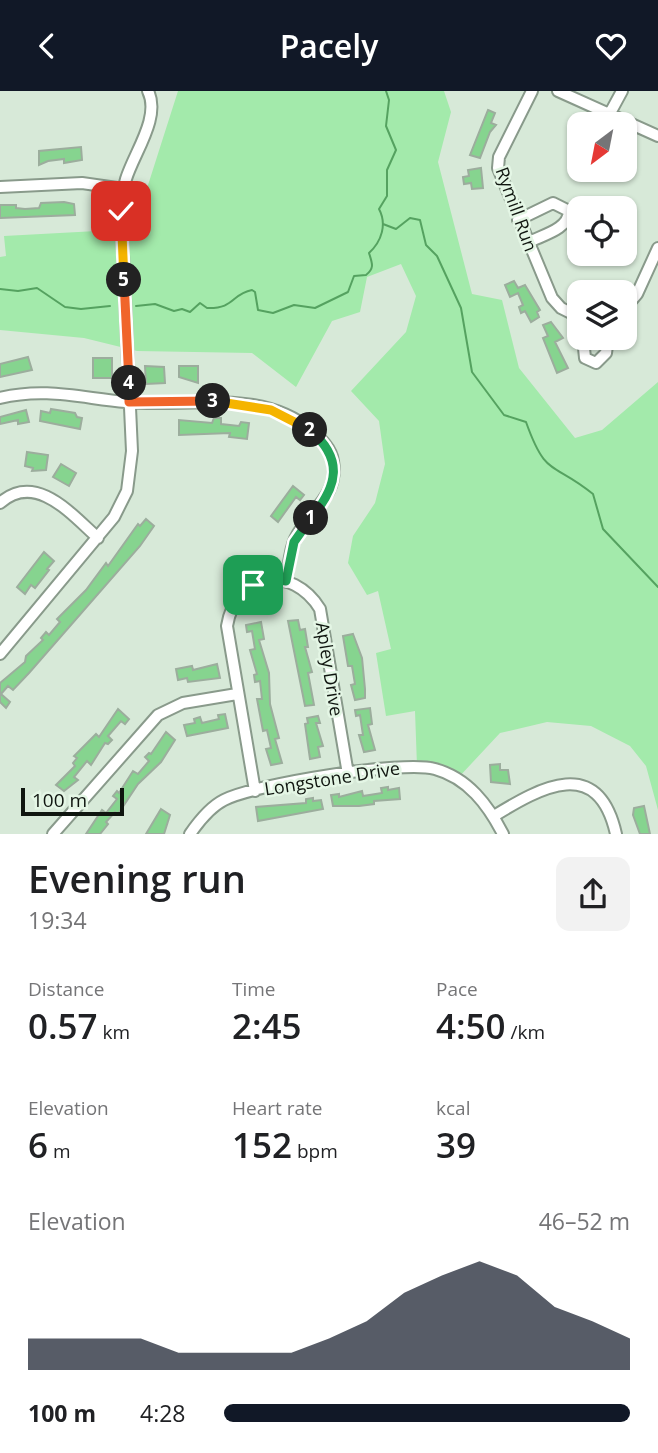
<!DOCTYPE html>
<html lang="en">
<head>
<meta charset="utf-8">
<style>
  :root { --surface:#fff; --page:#f2f2f2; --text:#202124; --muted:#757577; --accent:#111827 }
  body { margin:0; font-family:"Open Sans",sans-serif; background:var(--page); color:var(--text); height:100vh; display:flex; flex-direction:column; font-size:26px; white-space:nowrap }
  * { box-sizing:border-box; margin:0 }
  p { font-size:23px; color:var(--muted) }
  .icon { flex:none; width:38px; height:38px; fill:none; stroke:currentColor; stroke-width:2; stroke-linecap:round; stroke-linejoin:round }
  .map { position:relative; height:743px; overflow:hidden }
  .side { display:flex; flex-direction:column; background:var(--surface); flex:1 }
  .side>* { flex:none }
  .needle { width:46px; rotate:212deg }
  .tools { position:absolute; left:567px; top:21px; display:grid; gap:14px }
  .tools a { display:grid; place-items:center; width:70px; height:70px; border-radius:14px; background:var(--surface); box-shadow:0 2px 5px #0004; font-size:35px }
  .scale { position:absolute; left:21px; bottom:18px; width:103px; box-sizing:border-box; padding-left:7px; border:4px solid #0f150f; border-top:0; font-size:19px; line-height:24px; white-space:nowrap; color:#0f150f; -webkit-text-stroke:5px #e4f6e5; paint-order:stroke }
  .pin { position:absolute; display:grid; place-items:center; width:60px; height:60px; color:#fff; margin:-30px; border-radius:14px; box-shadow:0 4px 10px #0006 }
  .km { position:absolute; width:35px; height:35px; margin:-18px; border-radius:50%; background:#222; color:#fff; font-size:19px; line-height:35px; text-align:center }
  .round { display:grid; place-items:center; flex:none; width:74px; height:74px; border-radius:14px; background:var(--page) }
  .overview { display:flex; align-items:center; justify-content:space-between; height:119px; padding:0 28px }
  h1 { font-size:38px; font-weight:600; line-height:52px }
  .metrics { display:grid; grid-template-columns:repeat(3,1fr); gap:10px; height:119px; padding:7px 28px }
  .metrics div { display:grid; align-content:center }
  .metrics b { font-size:35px; font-weight:600 }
  .metrics small { font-size:19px; font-weight:400 }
  .metrics p { font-size:19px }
  .chart { height:196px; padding:14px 28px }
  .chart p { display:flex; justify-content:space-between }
  .chart svg { width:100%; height:126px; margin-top:7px; fill:var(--accent); opacity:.7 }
  ul { padding:0 28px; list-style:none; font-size:23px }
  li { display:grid; grid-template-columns:112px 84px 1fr; align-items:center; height:52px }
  li i { height:18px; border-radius:9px; background:var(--accent) }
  header { display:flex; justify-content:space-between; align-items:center; height:91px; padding:0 28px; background:var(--accent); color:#fff; font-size:32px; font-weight:600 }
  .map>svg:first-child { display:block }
</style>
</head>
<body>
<header><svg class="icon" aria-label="back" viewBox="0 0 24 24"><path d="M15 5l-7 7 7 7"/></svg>Pacely<svg class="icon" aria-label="heart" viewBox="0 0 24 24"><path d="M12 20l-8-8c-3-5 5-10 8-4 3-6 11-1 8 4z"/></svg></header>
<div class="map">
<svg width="658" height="743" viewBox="0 0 658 743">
  <rect width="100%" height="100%" fill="#d7e9d8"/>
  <!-- green -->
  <path fill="#a3eaab" d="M178,0H444L451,21L438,71L472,203L502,209L519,277L575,347L602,339L658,291V719L646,675L630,655L591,635L547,631L500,642L458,687L417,675L415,620L386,625L376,562L391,558L378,500L367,504L348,472L353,445L375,412L385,373L379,330L351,300L406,241L416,205L401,173L367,186L360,221L332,230L296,296L252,262L137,260L84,247L0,239V166L6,165L4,145L134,138Z"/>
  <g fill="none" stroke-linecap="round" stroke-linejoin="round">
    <!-- stream -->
    <path stroke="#55a260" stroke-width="2" d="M383,133L396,138L410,127L420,129L426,154L437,165L461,217L472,281L504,324L526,331C546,387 552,370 593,403L603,438L658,496
      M0,198L18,200L37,197L65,216L81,218L110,215
      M136,215L155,213L174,220L182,218L190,221L200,212L207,217C235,218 231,203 252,199L255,201L258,219L273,222L294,214L315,217L348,201L354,185L366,184C375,177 372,172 369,162C382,150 387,133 379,118L387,105V79L396,59L386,35L389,9L386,0"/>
  </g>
  <!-- building -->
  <path fill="#86d48f" stroke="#9cad9d" stroke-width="2" d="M488,19L495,22L491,32L496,34L490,41L480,67L470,64Z
    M81,56L82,69L64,72V68L48,70L39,74V60Z
    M481,77L483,97L472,98L471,92L464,93L463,86L469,85L468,79Z
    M64,111L74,113L75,124L0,127V114H16V117L25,118L39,117L41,112Z
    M514,190L518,197L525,194L540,219L537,221L539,226L531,231L525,220L521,222L519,216L523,214L518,202L510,206L505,194Z
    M551,231L563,247L555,251L568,277L557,282L543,247L548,245L543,234Z
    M28,266L32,279L0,286V273Z
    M93,267H112V287H93Z
    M145,275L164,276L165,292L146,293Z
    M179,275H198V292L179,286Z
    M51,318L75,322L77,326L82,327L80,338L40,330L41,320L50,322Z
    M26,319L29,331L18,333V329L0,333V326Z
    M214,327H221V333L239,335L241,331L249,332L247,348L229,346L230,342L179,344V329L212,332Z
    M27,361L48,364L46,379L32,380L33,377L25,375Z
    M61,373L76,382L69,395L53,386Z
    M293,395L304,404L300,409L296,406L278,431L271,425Z
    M146,428L154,435L140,455L29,582L13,599L8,595L1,603L10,611L6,617L0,611V592L25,571L26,565L43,549L41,547L46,541L49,544L60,531L57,528L86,499L106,472L108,475L138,433L140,435Z
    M44,461L54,470L47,478L49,479L35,497L31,494L25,503L17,496Z
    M298,529L300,539L305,538L308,556H305L312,581L308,582L314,614L305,615L288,530Z
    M261,531L264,548L259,549L269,582L270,613L279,647L275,648L282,672L271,674L266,658L271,657L267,639L263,640L257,608H262L260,590L255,591L254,584L257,583L250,559L255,558L252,540L247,541L246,534Z
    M353,543L362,567L365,598V607L355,609L351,594L355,593L352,575H348L343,545Z
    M217,573L220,587L188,591L187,587L178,589L176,578L192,575L193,579Z
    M370,617L372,633L368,634L375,659L364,661L359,644H363L360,624L356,625L355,619Z
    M118,618L129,628L125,633L121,630L108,645L112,649L108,653L105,652L91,674L87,670L74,686L78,689L64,700L56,694L75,675L73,672L77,667L74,665L96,643L99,646Z
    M225,623L228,637L187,645L184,634L195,632L194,628L200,626L202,632L219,628L218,624Z
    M318,625L320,632H316L323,655L318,656L320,666L310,668L305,633L308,632L307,627Z
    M166,641L175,649L161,671L138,693L118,723L115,721L106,731L108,733L100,743H86L102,719L106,722L117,708L113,705L117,700L119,702L133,680L138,683L149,670L145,666L149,662L151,663Z
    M500,673V679H508L510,693L491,691L490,674Z
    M388,696V699L399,697L400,708L374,710V713L359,715H333L331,704L339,703V706L362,700L363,705L382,702L381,697Z
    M313,707V710L321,709L323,718L258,730L256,716L306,712V708Z
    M644,715L650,743H640L633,724L634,717Z
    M161,718L170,724L164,743H146Z"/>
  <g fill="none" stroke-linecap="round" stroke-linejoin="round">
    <!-- minor casing -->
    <g stroke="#899a8b" stroke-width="14">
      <path id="minor" d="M532,0L499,66L498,77L552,207L561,217L579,226
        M558,0L658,45
        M609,24L622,0
        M0,96L82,92L124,98
        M518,129L553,112L569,120C569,138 543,144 529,151
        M625,217L637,203L658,157
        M583,247L585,267L596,272L606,262L608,247
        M0,307C45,296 81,307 126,311C188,317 260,296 312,340C321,348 331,357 333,370C339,406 308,420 295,448C289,461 289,477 286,490
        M0,412C36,380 72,424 98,447
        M0,563L114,426L127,400L132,360L121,120C122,110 123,98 126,88C134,62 161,26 148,0
        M255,700L227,535C236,481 292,473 320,518L348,683
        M494,725C541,696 598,664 616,743
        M53,743L158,624L183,612L237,603
        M190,743C199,730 210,716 224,709C255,693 403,669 435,678C468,687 488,714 503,743"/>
    </g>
    <!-- minor -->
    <use href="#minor" stroke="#fff" stroke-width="10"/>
  </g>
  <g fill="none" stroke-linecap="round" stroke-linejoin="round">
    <!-- split-1 casing -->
    <g stroke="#fff" stroke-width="14">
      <path id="split-1" d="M253,494L276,488L286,490L294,451L311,427"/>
    </g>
    <!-- split-2 casing -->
    <g stroke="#fff" stroke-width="14">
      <path id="split-2" d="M310,339C344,368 338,395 311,427"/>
    </g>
    <!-- split-3 casing -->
    <g stroke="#fff" stroke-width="14">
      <path id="split-3" d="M213,310L271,319L310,339"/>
    </g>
    <!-- split-4 casing -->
    <g stroke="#fff" stroke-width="14">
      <path id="split-4" d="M129,292V311L213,310"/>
    </g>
    <!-- split-5 casing -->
    <g stroke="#fff" stroke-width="14">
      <path id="split-5" d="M124,189L129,292"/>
    </g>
    <!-- split-6 casing -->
    <g stroke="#fff" stroke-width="14">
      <path id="split-6" d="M121,120L124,189"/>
    </g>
    <!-- split-1 -->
    <use href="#split-1" stroke="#22a559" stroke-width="9"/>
    <!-- split-2 -->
    <use href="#split-2" stroke="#22a559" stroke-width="9"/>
    <!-- split-3 -->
    <use href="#split-3" stroke="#f5b400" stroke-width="9"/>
    <!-- split-4 -->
    <use href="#split-4" stroke="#f0652b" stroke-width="9"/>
    <!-- split-5 -->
    <use href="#split-5" stroke="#f0652b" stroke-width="9"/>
    <!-- split-6 -->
    <use href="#split-6" stroke="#f5b400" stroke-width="9"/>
  </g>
  <g text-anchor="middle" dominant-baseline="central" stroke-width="5" stroke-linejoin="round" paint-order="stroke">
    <!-- street labels -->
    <g font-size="18" fill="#0f150f" stroke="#e4f6e5">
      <text transform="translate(517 118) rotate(70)">Rymill Run</text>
      <text transform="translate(330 578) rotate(81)">Apley Drive</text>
      <text transform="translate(332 687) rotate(-9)">Longstone Drive</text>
    </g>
  </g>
</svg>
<div class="tools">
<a><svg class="needle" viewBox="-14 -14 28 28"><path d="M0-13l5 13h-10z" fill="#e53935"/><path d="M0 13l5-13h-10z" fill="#757577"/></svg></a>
<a><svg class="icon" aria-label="locate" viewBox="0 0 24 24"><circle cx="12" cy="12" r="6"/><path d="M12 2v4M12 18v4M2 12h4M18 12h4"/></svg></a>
<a><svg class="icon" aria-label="layers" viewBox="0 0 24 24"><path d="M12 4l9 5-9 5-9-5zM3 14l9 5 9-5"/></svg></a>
</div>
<div class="scale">100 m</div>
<div class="pin" style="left:253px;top:494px;background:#1e9e55"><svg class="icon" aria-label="arrive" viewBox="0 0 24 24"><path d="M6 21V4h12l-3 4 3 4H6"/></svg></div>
<div class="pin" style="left:121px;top:120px;background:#d93025"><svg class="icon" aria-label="check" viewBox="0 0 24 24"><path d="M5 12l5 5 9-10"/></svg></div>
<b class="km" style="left:311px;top:427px">1</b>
<b class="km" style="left:310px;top:339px">2</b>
<b class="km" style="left:213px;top:310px">3</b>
<b class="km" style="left:129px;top:292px">4</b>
<b class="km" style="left:124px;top:189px">5</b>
</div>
<section class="side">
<div class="overview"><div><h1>Evening run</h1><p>19:34</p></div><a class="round"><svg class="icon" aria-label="share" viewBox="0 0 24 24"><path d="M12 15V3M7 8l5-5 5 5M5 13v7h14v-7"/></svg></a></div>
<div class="metrics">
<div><p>Distance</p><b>0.57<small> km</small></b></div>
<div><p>Time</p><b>2:45</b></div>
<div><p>Pace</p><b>4:50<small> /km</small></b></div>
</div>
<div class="metrics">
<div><p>Elevation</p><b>6<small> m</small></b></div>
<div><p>Heart rate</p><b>152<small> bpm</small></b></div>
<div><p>kcal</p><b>39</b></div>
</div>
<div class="chart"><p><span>Elevation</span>46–52 m</p>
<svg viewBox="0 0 160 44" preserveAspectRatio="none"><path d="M0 44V33L10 33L20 33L30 33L40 38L50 38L60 38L70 38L80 33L90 27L100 17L110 11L120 6L130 11L140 22L150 27L160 33V44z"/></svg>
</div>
<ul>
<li><b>100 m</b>4:28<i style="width:100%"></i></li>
</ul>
</section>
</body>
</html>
